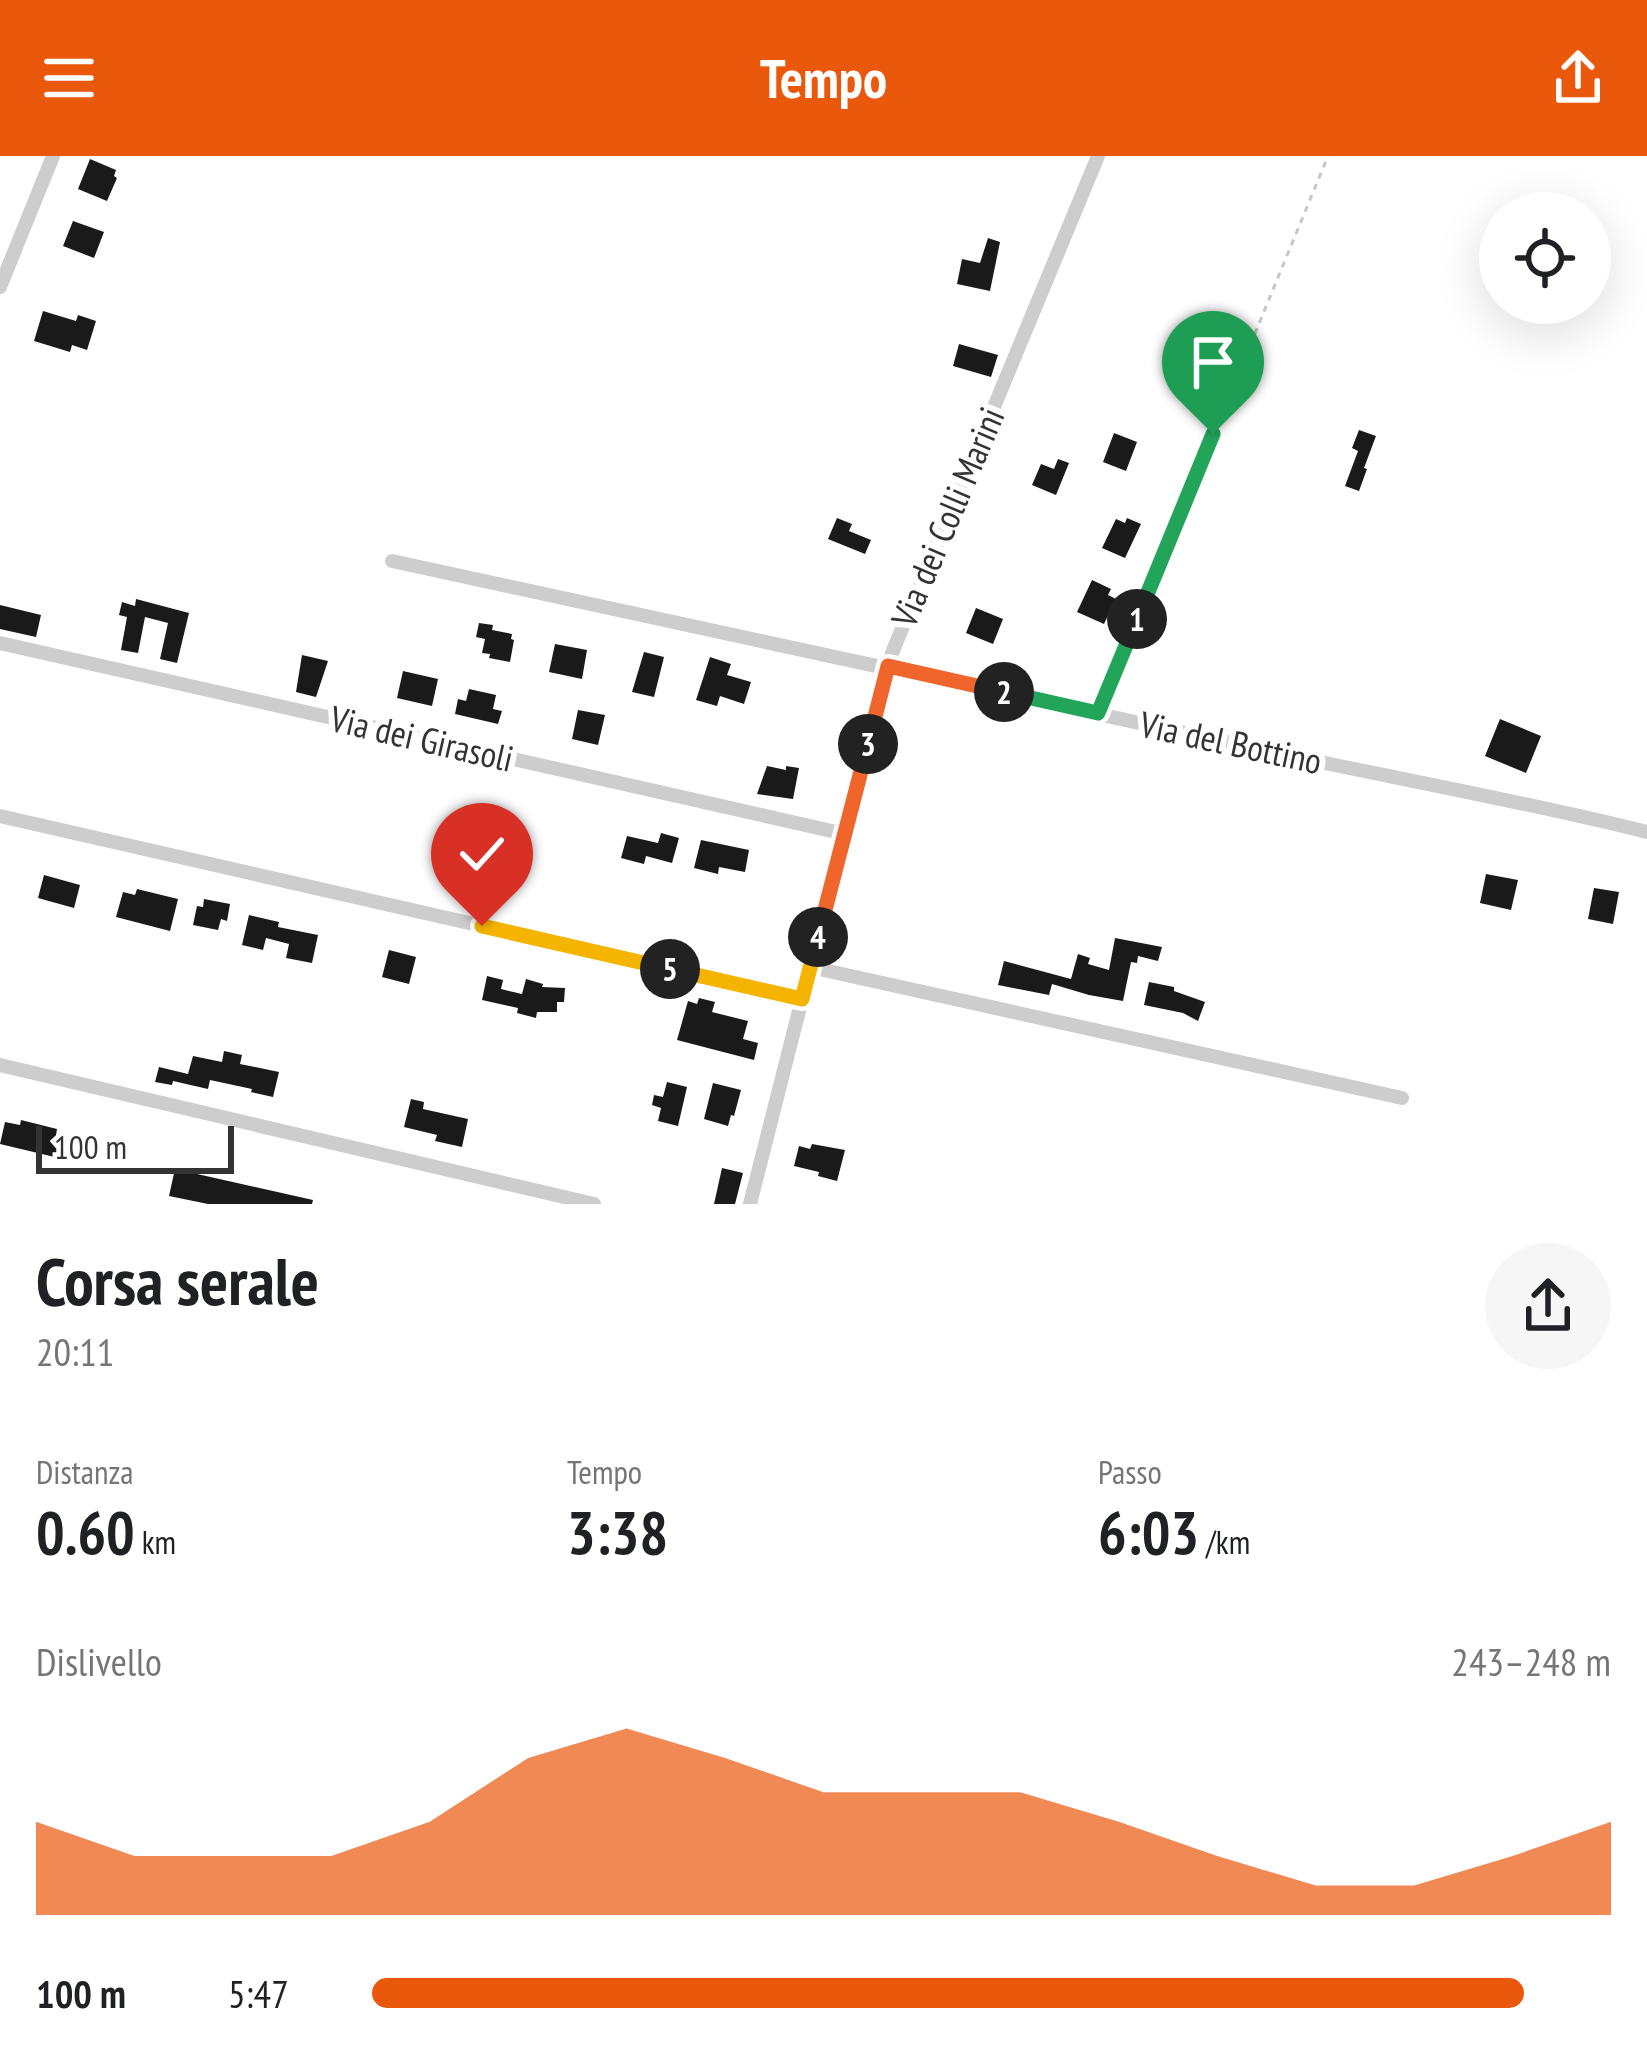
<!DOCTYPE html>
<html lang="it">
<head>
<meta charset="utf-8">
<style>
  :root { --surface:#fff; --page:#f6f6f6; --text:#202124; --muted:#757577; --accent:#ea580c }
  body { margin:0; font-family:"PT Sans Narrow",sans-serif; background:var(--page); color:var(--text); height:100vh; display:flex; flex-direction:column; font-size:45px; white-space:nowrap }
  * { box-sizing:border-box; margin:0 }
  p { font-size:39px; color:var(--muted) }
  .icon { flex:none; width:66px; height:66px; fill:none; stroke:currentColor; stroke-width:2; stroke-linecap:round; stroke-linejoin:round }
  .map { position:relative; height:1048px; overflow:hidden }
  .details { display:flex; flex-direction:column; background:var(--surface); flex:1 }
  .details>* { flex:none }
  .controls { position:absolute; left:1479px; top:36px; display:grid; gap:24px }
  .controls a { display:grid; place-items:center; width:132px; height:132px; border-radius:50%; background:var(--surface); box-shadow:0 12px 48px #0002; font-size:60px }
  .scale { position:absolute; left:36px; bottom:30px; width:198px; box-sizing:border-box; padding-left:12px; border:6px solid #333; border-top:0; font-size:33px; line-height:42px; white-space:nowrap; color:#333; -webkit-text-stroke:9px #fff; paint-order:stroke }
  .pin { position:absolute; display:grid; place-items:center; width:102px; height:102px; color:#fff; margin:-123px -51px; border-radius:50% 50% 50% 0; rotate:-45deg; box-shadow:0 0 12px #0007 }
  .pin .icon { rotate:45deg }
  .km { position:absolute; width:60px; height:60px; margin:-30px; border-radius:50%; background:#222; color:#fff; font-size:33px; line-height:60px; text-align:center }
  .round { display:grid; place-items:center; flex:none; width:126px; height:126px; border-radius:63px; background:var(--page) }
  .summary { display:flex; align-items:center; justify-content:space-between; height:204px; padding:0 36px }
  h1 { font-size:66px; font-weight:700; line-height:90px }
  .stats { display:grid; grid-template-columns:repeat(3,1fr); gap:18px; height:204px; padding:12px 36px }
  .stats div { display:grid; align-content:center }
  .stats b { font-size:60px; font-weight:700 }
  .stats small { font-size:33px; font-weight:400 }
  .stats p { font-size:33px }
  .chart { height:336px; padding:24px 36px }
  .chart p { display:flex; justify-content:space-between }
  .chart svg { width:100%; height:216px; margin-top:12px; fill:var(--accent); opacity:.7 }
  ul { padding:0 36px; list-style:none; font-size:39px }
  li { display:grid; grid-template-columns:192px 144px 1fr; align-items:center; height:90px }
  li i { height:30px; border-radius:15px; background:var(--accent) }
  header { display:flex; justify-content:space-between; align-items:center; height:156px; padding:0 36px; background:var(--accent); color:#fff; font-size:54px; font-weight:700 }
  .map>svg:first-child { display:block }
</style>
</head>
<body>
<header><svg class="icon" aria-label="menu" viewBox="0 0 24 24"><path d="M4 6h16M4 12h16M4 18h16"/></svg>Tempo<svg class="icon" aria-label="share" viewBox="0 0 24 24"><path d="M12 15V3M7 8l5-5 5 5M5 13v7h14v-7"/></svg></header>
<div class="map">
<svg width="1647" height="1048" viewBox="0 0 1647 1048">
  <rect width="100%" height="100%" fill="#fff"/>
  <!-- building -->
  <path fill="#1a1a1a" d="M90,3L116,14L114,20L117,22L107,45L78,33Z
    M73,65L104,76L94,102L63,90Z
    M988,82L1000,86L990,135L957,128L962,103L980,107Z
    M43,155L76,165L78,159L96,165L87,194L72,189L70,196L34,185Z
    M1188,170L1230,184L1221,210L1179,196Z
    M959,188L998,199L991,221L953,210Z
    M1359,274L1376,280L1364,312L1367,313L1359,335L1345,330L1358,295L1352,292Z
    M1114,277L1137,286L1126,315L1103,306Z
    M1058,303L1069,307L1056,339L1032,329L1041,308L1054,313Z
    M837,362L852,368L849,375L871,384L865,398L828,383Z
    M1127,362L1141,368L1125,402L1102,392L1116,363L1125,367Z
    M1092,424L1111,433L1108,439L1116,443L1104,468L1077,456Z
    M136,443L189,457L177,507L160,503L168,467L145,461L138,497L121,494L127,461L119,459L122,446L135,450Z
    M0,449L41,459L36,481L0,473Z
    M976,452L1003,463L993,488L966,477Z
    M479,467L493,469L492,474L512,478L511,483L514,484L510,506L489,502L490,498L482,497L485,483L476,481Z
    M555,488L587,494L582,523L549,516Z
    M644,496L664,501L654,541L632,536Z
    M302,499L328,505L316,541L296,536Z
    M710,501L731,508L727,519L751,526L744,548L720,540L717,550L696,544Z
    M403,515L438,523L432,550L397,542Z
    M469,533L496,539L493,553L502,555L498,568L455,558L458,543L466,545Z
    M578,554L605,559L598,589L572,583Z
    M1500,563L1541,580L1526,617L1485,600Z
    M767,610L786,614V610L799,612L793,643L757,638Z
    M661,677L679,682L672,707L646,700L644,708L621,702L627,680L658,687Z
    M701,684L749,694L745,716L719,711L718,718L694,712Z
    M1486,718L1518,724L1511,754L1480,747Z
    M44,719L80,729L74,752L38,742Z
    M1594,732L1619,736L1613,768L1588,763Z
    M137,733L178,743L170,775L116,761L123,736L135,739Z
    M204,743L230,748L227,765L221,763L218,774L193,769L197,750L203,751Z
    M249,759L279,766L278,771L318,779L312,807L286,802L289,788L266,782L263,794L242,789Z
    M1115,782L1162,791L1158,805L1138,800L1137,807L1131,806L1123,845L1089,839L1052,828L1049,839L998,829L1004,805L1071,823L1078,798L1090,802L1088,808L1109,814Z
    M389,794L416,801L409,828L382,821Z
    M487,820L503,824L501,833L522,838L526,823L543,828L542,831L565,832L564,846H557V856H537L536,862L517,857L518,852L482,844Z
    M1149,826L1174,831V835L1205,846L1198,865L1183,857L1144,849Z
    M699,842L715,846L712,856L748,865L743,883L758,887L754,904L677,884L688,845L697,848Z
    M224,895L242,899L240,908L279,916L273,941L251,936L252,933L210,924L208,933L173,925L172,929L155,926L159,911L188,918L193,900L222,906Z
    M667,926L687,931L678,970L658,965L661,952L652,949L654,939L663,941Z
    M713,927L741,934L734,960L731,959L728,970L704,963Z
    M411,943L424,946L423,953L468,963L462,991L435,985L437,979L404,971Z
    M21,964L57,973L56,979L72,983L67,1004L0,988L5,966L20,969Z
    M812,988L845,994L837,1025L818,1020L819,1016L794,1010L799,990L810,993Z
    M722,1012L743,1017L735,1048H714Z
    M175,1013L313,1044L312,1048H208L169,1040Z"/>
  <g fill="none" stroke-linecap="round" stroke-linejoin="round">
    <!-- path -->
    <path stroke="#c7c7c7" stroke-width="3" stroke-dasharray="6 6" stroke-linecap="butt" d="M1104,544L1328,0"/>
    <!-- minor -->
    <path stroke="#cdcdcd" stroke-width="14" d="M0,131L53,0
      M392,405C686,468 980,531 1273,596C1398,623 1523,645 1647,676
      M0,487L845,678
      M0,660L802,843L892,497L1098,0
      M810,811L1402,942
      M0,909L594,1048
      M750,1048L802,843"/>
  </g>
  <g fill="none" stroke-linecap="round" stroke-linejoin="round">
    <!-- split-1 casing -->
    <g stroke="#fff" stroke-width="24">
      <path id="split-1" d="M1137,463L1213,278"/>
    </g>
    <!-- split-2 casing -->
    <g stroke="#fff" stroke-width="24">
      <path id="split-2" d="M1004,536L1098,557L1137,463"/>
    </g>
    <!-- split-3 casing -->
    <g stroke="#fff" stroke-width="24">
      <path id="split-3" d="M868,588L888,510L1004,536"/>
    </g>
    <!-- split-4 casing -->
    <g stroke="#fff" stroke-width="24">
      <path id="split-4" d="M818,781L868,588"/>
    </g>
    <!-- split-5 casing -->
    <g stroke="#fff" stroke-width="24">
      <path id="split-5" d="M670,813L802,843L818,781"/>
    </g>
    <!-- split-6 casing -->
    <g stroke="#fff" stroke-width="24">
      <path id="split-6" d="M482,770L670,813"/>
    </g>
    <!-- split-1 -->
    <use href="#split-1" stroke="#22a559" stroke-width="15"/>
    <!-- split-2 -->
    <use href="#split-2" stroke="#22a559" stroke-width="15"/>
    <!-- split-3 -->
    <use href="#split-3" stroke="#f0652b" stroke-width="15"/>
    <!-- split-4 -->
    <use href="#split-4" stroke="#f0652b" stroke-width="15"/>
    <!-- split-5 -->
    <use href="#split-5" stroke="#f5b400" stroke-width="15"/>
    <!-- split-6 -->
    <use href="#split-6" stroke="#f5b400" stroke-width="15"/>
  </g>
  <g text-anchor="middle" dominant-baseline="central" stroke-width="12" stroke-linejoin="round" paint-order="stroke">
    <!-- street labels -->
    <g font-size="36" fill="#333" stroke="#fff">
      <text transform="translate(947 361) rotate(-67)">Via dei Colli Marini</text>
      <text transform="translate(422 582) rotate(13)">Via dei Girasoli</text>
      <text transform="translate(1231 586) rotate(12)">Via del Bottino</text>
    </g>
  </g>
</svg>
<div class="controls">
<a><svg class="icon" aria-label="locate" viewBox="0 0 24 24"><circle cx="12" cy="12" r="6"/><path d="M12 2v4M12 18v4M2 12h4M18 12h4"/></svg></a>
</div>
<div class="scale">100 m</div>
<div class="pin" style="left:1213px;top:278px;background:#1e9e55"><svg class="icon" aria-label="arrive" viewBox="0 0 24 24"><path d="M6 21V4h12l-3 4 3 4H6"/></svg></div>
<div class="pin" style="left:482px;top:770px;background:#d93025"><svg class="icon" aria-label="check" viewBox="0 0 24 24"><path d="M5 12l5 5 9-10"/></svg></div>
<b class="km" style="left:1137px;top:463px">1</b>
<b class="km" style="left:1004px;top:536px">2</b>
<b class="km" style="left:868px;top:588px">3</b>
<b class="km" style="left:818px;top:781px">4</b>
<b class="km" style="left:670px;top:813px">5</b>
</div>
<section class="details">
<div class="summary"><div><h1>Corsa serale</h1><p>20:11</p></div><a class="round"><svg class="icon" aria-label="share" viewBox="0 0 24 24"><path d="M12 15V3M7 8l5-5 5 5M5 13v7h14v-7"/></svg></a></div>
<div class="stats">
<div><p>Distanza</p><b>0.60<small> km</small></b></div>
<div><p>Tempo</p><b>3:38</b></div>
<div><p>Passo</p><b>6:03<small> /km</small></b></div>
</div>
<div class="chart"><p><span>Dislivello</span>243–248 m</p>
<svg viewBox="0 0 160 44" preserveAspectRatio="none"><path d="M0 44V25L10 32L20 32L30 32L40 25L50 12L60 6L70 12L80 19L90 19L100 19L110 25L120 32L130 38L140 38L150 32L160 25V44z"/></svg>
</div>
<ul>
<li><b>100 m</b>5:47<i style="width:93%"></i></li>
</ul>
</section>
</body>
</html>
